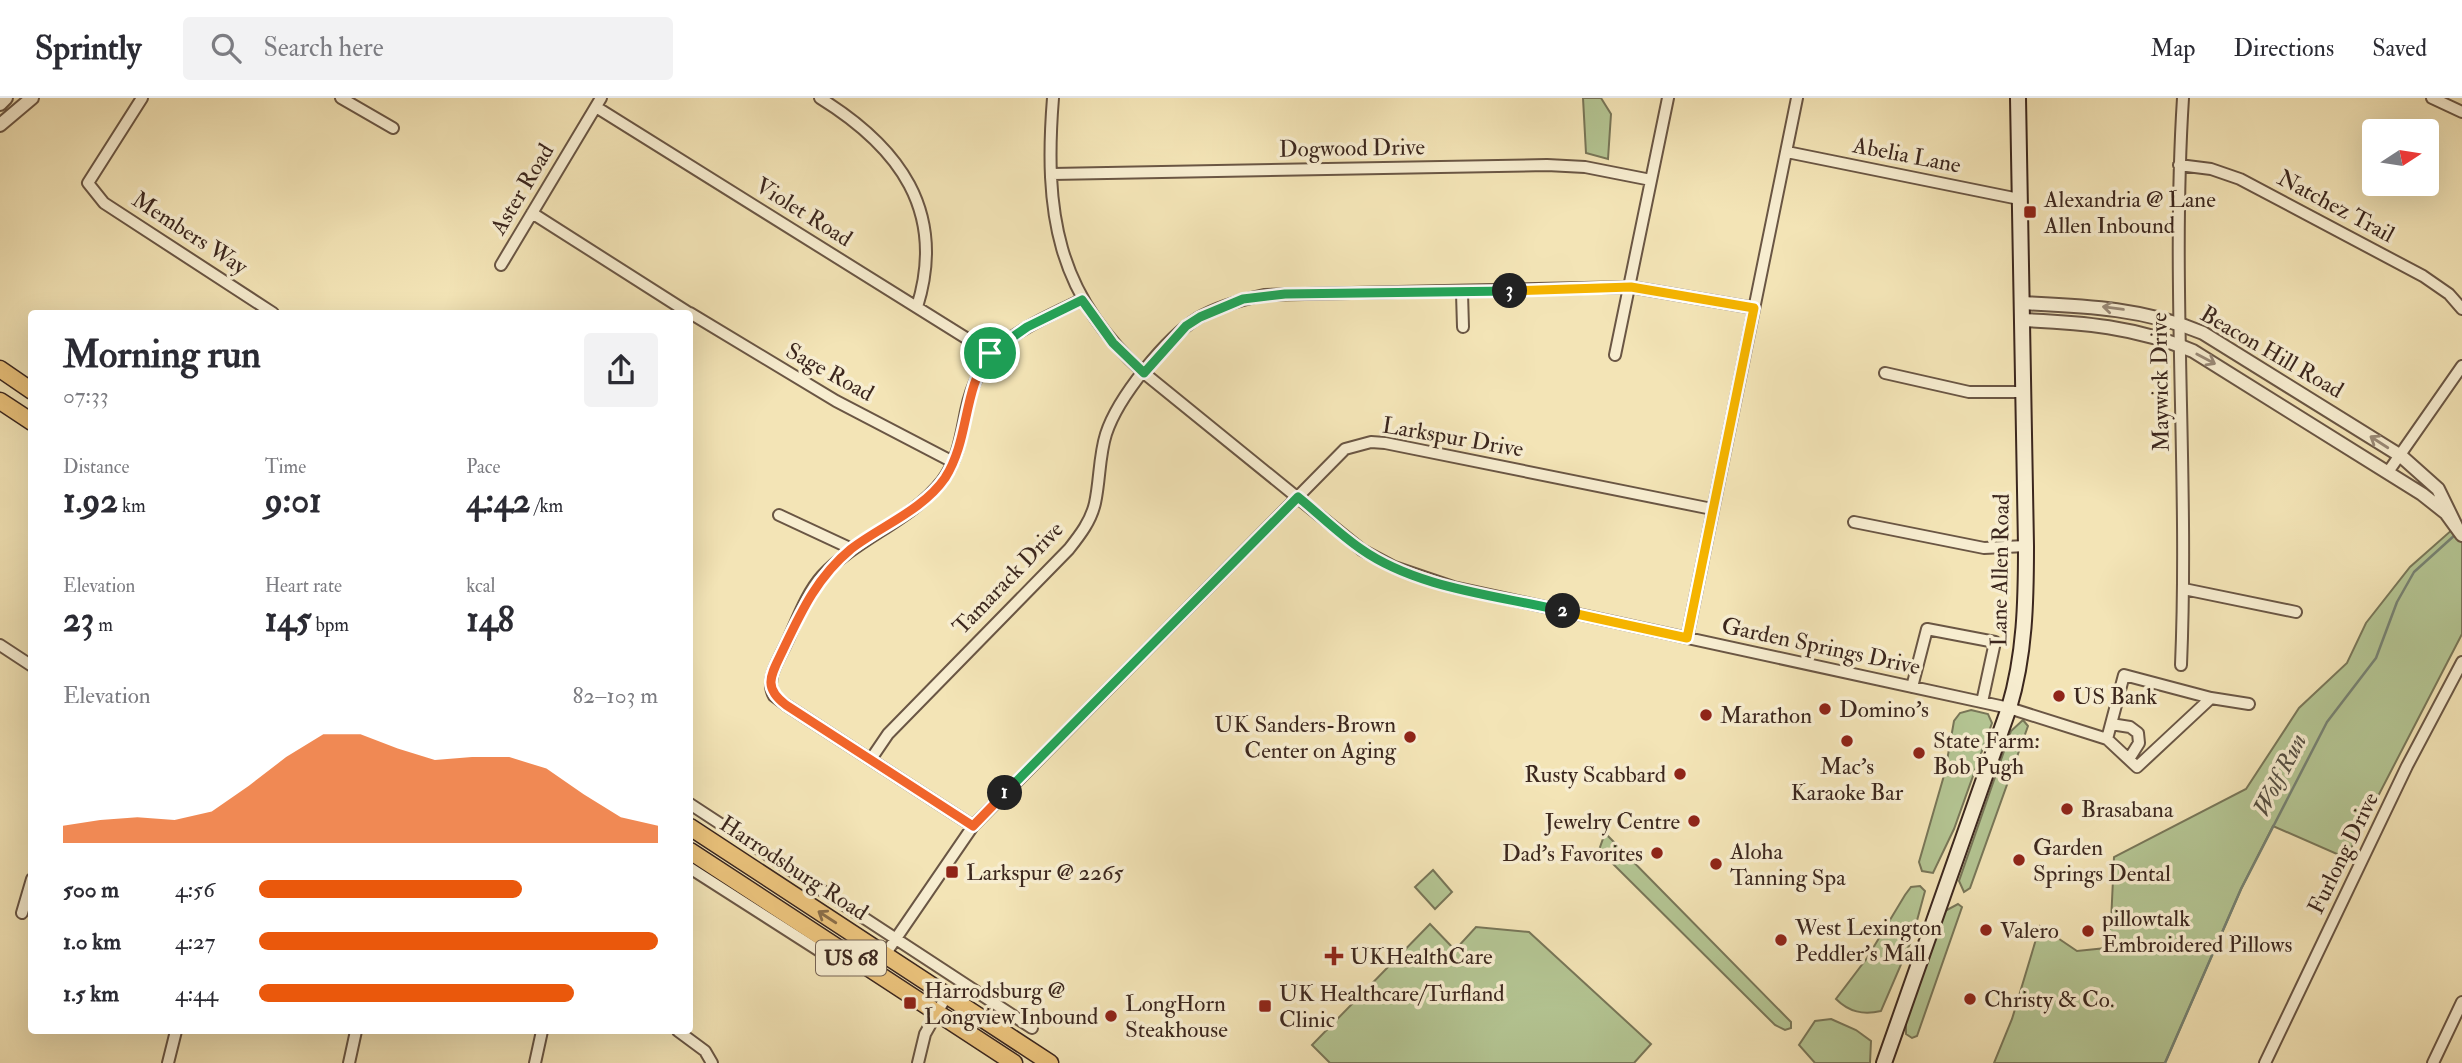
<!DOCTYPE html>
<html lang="en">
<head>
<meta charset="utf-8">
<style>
  :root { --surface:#fff; --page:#f2f2f3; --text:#2b2b33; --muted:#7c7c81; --line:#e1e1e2; --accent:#ea580c }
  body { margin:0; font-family:"IM FELL Double Pica",serif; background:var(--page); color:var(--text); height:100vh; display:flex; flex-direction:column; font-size:26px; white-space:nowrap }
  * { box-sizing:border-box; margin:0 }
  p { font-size:23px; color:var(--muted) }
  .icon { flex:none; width:38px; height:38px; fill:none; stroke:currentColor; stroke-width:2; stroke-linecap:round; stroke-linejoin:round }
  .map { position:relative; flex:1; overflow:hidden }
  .side { position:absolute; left:28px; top:212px; width:665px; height:724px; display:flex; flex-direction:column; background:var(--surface); border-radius:7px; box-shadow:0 7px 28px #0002 }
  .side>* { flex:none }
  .needle { width:46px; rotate:78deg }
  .fabs { position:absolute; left:2362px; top:21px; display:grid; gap:14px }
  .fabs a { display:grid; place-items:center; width:77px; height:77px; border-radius:7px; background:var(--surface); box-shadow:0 7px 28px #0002; font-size:35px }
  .pin { position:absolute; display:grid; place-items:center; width:60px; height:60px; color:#fff; margin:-30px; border:4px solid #fff; border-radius:50%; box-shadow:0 2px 7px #0007 }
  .km { position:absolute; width:35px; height:35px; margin:-18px; border-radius:50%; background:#222; color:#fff; font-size:19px; line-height:35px; text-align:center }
  .round { display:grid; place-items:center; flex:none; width:74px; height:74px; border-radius:7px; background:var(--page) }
  .summary { display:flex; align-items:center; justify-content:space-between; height:119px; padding:0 35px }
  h1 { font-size:38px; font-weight:800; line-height:52px }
  .stats { display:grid; grid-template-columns:repeat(3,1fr); gap:10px; height:119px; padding:7px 35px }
  .stats div { display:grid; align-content:center }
  .stats b { font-size:35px; font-weight:800 }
  .stats small { font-size:19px; font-weight:400 }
  .stats p { font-size:19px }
  .chart { height:196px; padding:14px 35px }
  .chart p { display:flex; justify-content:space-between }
  .chart svg { width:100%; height:126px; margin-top:7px; fill:var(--accent); opacity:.7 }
  ul { padding:0 35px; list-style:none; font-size:23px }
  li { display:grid; grid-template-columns:112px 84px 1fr; align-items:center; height:52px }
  li i { height:18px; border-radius:9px; background:var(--accent) }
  header { display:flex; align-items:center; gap:42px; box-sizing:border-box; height:98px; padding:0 35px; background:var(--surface); border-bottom:2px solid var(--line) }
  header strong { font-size:33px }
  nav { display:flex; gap:38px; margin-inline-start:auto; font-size:24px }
  .search { width:490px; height:63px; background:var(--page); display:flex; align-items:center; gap:18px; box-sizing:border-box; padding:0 24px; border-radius:7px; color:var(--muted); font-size:26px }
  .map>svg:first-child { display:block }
</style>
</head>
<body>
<header>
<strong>Sprintly</strong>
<div class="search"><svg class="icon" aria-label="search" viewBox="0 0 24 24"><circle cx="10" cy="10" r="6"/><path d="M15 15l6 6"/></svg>Search here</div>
<nav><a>Map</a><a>Directions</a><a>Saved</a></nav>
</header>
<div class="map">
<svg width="2462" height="965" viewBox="0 0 2462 965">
  <rect width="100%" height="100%" fill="#f3e4b6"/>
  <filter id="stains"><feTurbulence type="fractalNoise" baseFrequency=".00286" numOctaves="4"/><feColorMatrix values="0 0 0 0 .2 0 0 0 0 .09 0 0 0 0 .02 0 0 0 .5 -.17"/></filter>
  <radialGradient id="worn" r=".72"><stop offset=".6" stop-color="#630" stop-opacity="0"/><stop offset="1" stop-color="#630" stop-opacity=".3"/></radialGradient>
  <!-- green -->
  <path fill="#b4c593" stroke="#787658" stroke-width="2" d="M1583,0H1601L1611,16L1608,61L1586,55Z
    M2462,423V536L2346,760L2273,728L2241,791L2165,965H1994L2012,921L2040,828L2077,853L2106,850L2111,825L2114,759L2246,691L2299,610L2347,565L2366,525L2410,469Z
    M1971,612L1988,616L1992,625L1954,731L1933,775L1922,773L1919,764L1945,674L1954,623L1960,615Z
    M2023,622L2028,628L1970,790L1964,794L1959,783L2011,633Z
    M1605,735L1791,924V930L1785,932L1775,927L1599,752Z
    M1433,772L1452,794L1435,811L1415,789Z
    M1920,788L1925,793L1912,841L1881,913C1863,917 1849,914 1836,901L1867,860L1905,797L1911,789Z
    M1958,806L1962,809L1917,938L1912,940L1906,936V923L1945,813Z
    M1430,826L1455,852L1476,829L1529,834L1651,946L1634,965H1330L1312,947Z
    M1831,921L1856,932L1871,943L1870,965H1815L1799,947L1815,923Z"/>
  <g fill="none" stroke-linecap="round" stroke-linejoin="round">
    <!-- stream -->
    <path stroke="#768273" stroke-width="2.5" d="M2165,965L2241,791L2327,624L2376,560L2397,504L2414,474L2456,436"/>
    <!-- minor casing -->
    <g stroke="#6a5644" stroke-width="14">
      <path id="minor" d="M142,0L88,85L104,105L273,215
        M341,0L393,30
        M820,0C899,49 947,113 917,209
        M1053,0C1044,113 1056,197 1144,275L1362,452L1394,469L1453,489L2009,610L2107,641L2137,669L2211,600L2124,577L2107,641
        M2432,0L2462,14
        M596,9L990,255
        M1787,54L2019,101
        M2179,67L2211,71L2240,81L2423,178L2449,196L2462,211
        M1052,76L1547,67L1585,69L1651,82
        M532,115L689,215
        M501,167L601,0
        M1462,195L1463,229
        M690,215L836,303L953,364
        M1615,257L1668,0
        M1885,275L1969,294H2022
        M2388,374L2462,268
        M779,417L852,451
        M1854,424L1984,450L2026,448
        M2184,491L2296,514
        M1687,540L1797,0
        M0,547L32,568
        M2181,567C2189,378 2171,189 2183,0
        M1912,589L1927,531L1995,544L1982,604
        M2211,600L2249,606
        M2111,626L2130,629L2138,635L2139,645L2129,661
        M871,661L888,636L1069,451C1080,437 1091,423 1095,405C1100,382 1099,358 1106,336C1118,299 1166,240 1198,220C1218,208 1241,202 1264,197L1631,189L1754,210
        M690,706L1032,930
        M973,728L786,607L774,598C765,582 778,563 785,548C796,526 805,497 822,478C857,440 911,423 942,383C958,362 961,338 966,313C980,244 1024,231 1081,202
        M690,770L840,866
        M22,815L32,781
        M873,874L973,728L1345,351L1371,344L1385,345L1712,411
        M678,933L705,953L712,965
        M168,965L176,933
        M349,965L356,933
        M535,965L542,933
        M918,965L925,936L947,897
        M2265,965L2407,668L2462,564
        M2433,965L2462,904"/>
    </g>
    <!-- tertiary casing -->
    <g stroke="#6a5644" stroke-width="16">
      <path id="tertiary" d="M0,6L6,0
        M0,27L32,0
        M2021,205C2084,208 2144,210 2203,235L2401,358L2438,391L2456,428
        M2021,222C2081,224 2137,229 2193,253L2422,396L2446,415L2462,437"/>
    </g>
    <!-- secondary casing -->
    <g stroke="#3c271e" stroke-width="18">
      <path id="secondary" d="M1884,965L2009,610C2025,557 2026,503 2026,448L2018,0"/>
    </g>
    <!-- primary casing -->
    <g stroke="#3c271e" stroke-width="19">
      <path id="primary" d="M0,271L32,293
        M0,303L32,324
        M690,729L1050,965
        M690,753L1014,965"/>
    </g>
    <!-- minor -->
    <use href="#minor" stroke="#f7edd0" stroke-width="10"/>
    <!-- tertiary -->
    <use href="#tertiary" stroke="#f7edd0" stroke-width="12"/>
    <!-- secondary -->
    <use href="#secondary" stroke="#f7edd0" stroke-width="14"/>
    <!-- primary -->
    <use href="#primary" stroke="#eac27b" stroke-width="16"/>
  </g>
  <!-- one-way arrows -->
  <defs><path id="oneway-shaft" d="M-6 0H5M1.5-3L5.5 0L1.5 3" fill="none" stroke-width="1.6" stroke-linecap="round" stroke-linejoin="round" transform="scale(1.75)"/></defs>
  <g stroke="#9a8a77">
    <use href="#oneway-shaft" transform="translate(2113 210) rotate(-172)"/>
    <use href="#oneway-shaft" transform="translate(2206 261) rotate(28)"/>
    <use href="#oneway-shaft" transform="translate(2379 344) rotate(-147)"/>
  </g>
  <use stroke="#8a6d48" href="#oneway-shaft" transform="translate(827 819) rotate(-147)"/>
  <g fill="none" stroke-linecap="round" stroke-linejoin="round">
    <!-- split-1 casing -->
    <g stroke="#fff" stroke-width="14">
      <path id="split-1" d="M990,255C962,293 970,341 945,380C923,412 881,428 851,451C817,479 801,514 783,552C771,577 762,589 786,607L973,728L1005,695"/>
    </g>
    <!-- split-2 casing -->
    <g stroke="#fff" stroke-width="14">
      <path id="split-2" d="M1005,695L1298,399C1319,416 1339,436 1361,451C1418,491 1497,497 1563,513"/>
    </g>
    <!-- split-3 casing -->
    <g stroke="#fff" stroke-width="14">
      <path id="split-3" d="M1510,193L1631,189L1754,210L1687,540L1563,513"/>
    </g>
    <!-- split-4 casing -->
    <g stroke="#fff" stroke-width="14">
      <path id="split-4" d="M990,255L1027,229L1082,202L1113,245L1144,275L1186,228L1200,219L1243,201L1285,196L1510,193"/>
    </g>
    <!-- split-1 -->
    <use href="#split-1" stroke="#f0652b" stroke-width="9"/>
    <!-- split-2 -->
    <use href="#split-2" stroke="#22a559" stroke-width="9"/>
    <!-- split-3 -->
    <use href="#split-3" stroke="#f5b400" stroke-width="9"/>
    <!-- split-4 -->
    <use href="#split-4" stroke="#22a559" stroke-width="9"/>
  </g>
  <!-- markers -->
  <g fill="#8f2418" stroke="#f7edd0" stroke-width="2.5">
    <rect x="2023" y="107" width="14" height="14" rx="3.5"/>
    <circle cx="2059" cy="598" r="7"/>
    <circle cx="1825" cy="611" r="7"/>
    <circle cx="1706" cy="617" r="7"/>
    <circle cx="1410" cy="639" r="7"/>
    <circle cx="1847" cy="643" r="7"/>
    <circle cx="1919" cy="655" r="7"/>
    <circle cx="1680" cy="676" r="7"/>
    <circle cx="2067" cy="711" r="7"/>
    <circle cx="1694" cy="723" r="7"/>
    <circle cx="1657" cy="755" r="7"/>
    <circle cx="2019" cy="762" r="7"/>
    <circle cx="1716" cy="766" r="7"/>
    <rect x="945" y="767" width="14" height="14" rx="3.5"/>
    <circle cx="1986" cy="832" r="7"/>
    <circle cx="2088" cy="833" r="7"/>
    <circle cx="1781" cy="842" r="7"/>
    <path d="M1330.5 847.5h7v7h7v7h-7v7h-7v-7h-7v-7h7z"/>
    <circle cx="1970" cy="901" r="7"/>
    <rect x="903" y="898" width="14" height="14" rx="3.5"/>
    <rect x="1258" y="901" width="14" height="14" rx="3.5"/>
    <circle cx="1111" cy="918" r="7"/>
  </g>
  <g text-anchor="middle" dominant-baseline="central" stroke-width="7" stroke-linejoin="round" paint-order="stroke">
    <!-- shield labels -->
    <rect fill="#f7edd0" stroke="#746253" stroke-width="2" x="816" y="842.5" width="70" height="35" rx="5"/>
    <g font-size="21" font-weight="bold" fill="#3c271e">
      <text x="851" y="860">US 68</text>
    </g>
    <!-- street labels -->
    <g font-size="23" fill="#3c271e" stroke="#f7edd0">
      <text transform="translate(1352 50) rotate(-1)">Dogwood Drive</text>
      <text transform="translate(1907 57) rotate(11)">Abelia Lane</text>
      <text transform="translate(522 91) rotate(-59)">Aster Road</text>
      <text transform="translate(2336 108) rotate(28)">Natchez Trail</text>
      <text transform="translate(804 114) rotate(32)">Violet Road</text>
      <text transform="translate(190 135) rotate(33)">Members Way</text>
      <text transform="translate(2272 254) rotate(30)">Beacon Hill Road</text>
      <text transform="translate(830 274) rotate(29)">Sage Road</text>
      <text transform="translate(2160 284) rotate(-91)">Maywick Drive</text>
      <text transform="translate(1453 339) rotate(10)">Larkspur Drive</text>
      <text transform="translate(2000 472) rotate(-89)">Lane Allen Road</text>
      <text transform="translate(1008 480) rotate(-46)">Tamarack Drive</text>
      <text transform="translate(1821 548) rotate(12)">Garden Springs Drive</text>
      <text transform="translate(2343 755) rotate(-64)">Furlong Drive</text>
      <text transform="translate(794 770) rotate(33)">Harrodsburg Road</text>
    </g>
    <!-- poi labels -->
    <g font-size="23" fill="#3c271e" stroke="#f7edd0" text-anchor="start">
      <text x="2044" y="101">Alexandria @ Lane<tspan x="2044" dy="26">Allen Inbound</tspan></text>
      <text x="2073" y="598">US Bank</text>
      <text x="1839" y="611">Domino's</text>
      <text x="1720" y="617">Marathon</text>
      <text x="1396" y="626" text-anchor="end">UK Sanders-Brown<tspan x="1396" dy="26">Center on Aging</tspan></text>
      <text x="1933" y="642">State Farm:<tspan x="1933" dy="26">Bob Pugh</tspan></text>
      <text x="1847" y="668" text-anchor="middle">Mac's<tspan x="1847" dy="26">Karaoke Bar</tspan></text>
      <text x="1666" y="676" text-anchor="end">Rusty Scabbard</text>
      <text x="2081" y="711">Brasabana</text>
      <text x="1680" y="723" text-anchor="end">Jewelry Centre</text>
      <text x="2033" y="749">Garden<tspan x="2033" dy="26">Springs Dental</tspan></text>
      <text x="1730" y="753">Aloha<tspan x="1730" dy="26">Tanning Spa</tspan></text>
      <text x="1643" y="755" text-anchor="end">Dad's Favorites</text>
      <text x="966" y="774">Larkspur @ 2265</text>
      <text x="2102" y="820">pillowtalk<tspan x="2102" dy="26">Embroidered Pillows</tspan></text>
      <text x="1795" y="829">West Lexington<tspan x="1795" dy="26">Peddler's Mall</tspan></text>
      <text x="2000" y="832">Valero</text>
      <text x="1350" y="858">UKHealthCare</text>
      <text x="924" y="892">Harrodsburg @<tspan x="924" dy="26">Longview Inbound</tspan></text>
      <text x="1279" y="895">UK Healthcare/Turfland<tspan x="1279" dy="26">Clinic</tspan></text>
      <text x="1984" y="901">Christy &amp; Co.</text>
      <text x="1125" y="905">LongHorn<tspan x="1125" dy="26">Steakhouse</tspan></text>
    </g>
    <!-- water labels -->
    <g font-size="24" font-style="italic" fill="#544d41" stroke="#f7edd0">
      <text transform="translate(2280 677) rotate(-63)">Wolf Run</text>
    </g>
  </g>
  <rect width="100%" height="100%" filter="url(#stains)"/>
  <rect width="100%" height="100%" fill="url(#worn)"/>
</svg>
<div class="fabs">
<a><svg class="needle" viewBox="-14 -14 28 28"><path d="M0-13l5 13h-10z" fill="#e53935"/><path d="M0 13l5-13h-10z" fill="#7c7c81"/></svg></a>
</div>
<div class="pin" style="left:990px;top:255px;background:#1e9e55"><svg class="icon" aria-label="arrive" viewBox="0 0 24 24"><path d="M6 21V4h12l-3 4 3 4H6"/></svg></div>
<b class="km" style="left:1005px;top:695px">1</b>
<b class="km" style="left:1563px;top:513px">2</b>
<b class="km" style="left:1510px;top:193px">3</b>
<section class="side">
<div class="summary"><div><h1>Morning run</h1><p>07:33</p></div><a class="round"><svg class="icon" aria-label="share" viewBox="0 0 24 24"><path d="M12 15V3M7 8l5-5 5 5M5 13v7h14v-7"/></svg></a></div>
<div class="stats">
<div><p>Distance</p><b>1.92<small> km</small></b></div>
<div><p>Time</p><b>9:01</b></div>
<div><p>Pace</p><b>4:42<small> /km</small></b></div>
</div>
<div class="stats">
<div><p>Elevation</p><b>23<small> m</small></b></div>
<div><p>Heart rate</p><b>145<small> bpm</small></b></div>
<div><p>kcal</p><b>148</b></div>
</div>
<div class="chart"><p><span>Elevation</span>82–103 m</p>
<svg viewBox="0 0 160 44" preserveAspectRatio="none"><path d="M0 44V38L10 36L20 35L30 36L40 33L50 24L60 14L70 6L80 6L90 11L100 15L110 14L120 14L130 18L140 27L150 35L160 38V44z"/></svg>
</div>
<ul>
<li><b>500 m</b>4:56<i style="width:66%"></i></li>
<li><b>1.0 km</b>4:27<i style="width:100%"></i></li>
<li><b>1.5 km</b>4:44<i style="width:79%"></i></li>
</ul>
</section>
</div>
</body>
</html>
